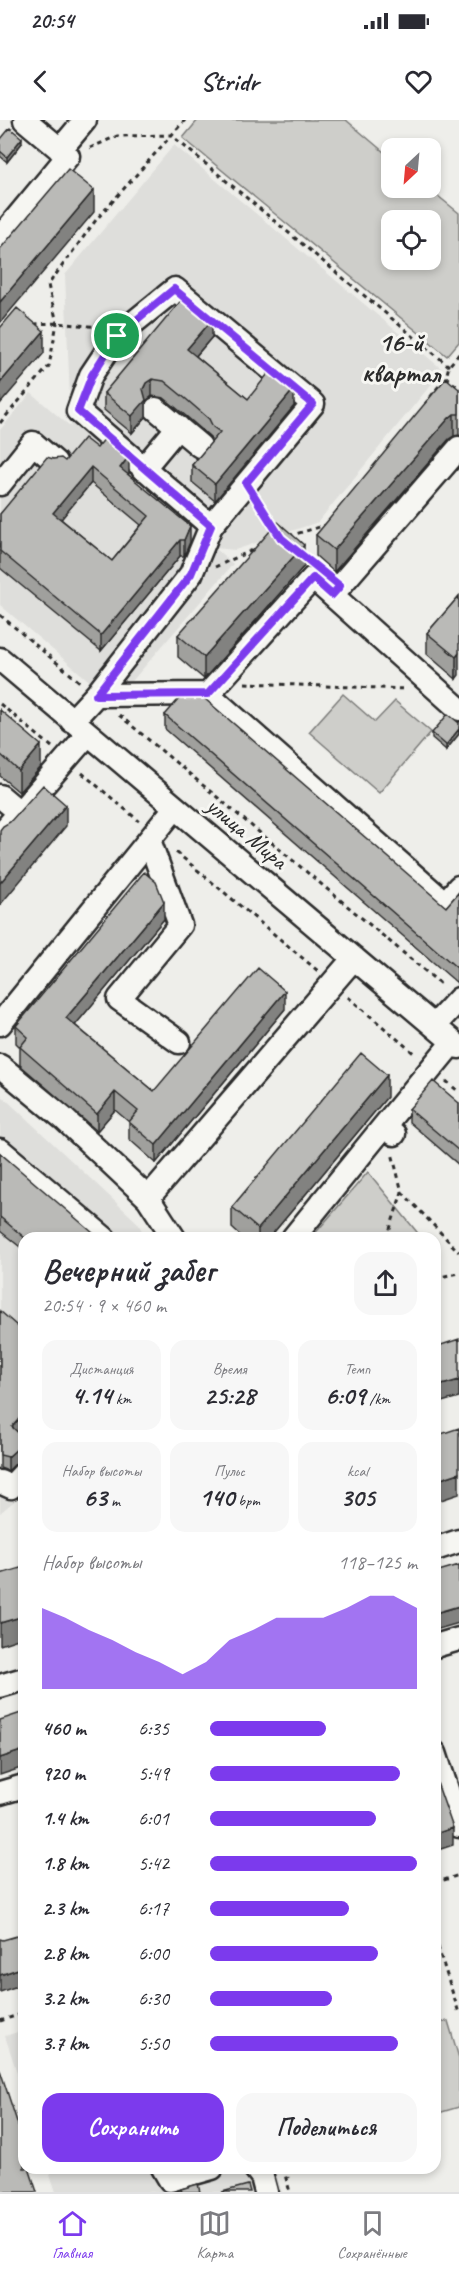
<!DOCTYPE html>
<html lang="ru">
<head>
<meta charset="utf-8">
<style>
  :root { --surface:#fff; --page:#f7f7f7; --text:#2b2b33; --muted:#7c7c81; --line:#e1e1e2; --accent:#7c3aed }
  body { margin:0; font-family:Caveat,sans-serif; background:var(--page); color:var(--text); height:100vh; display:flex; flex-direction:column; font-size:22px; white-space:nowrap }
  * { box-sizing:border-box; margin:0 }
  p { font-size:20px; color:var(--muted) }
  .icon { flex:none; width:33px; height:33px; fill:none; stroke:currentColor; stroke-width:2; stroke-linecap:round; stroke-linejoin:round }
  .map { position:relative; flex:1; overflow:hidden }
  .panel { position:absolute; left:18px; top:1112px; width:423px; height:942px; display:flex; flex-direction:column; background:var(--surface); border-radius:18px; box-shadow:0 3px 9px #0003 }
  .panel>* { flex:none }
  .needle { width:39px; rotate:206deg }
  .tools { position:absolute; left:381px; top:18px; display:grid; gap:12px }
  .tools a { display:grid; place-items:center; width:60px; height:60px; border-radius:12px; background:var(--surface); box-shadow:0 3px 9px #0003; font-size:30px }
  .pin { position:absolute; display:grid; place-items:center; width:51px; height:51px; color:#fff; margin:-26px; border:3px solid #fff; border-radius:50%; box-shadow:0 2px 6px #0007 }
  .round { display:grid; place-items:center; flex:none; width:63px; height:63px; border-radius:18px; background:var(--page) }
  .headline { display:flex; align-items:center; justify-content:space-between; height:102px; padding:0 24px }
  h1 { font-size:33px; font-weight:700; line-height:45px }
  .stats { display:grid; grid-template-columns:repeat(3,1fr); gap:9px; height:102px; padding:6px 24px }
  .stats div { display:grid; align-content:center; border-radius:15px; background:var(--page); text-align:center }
  .stats b { font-size:26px; font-weight:700 }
  .stats small { font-size:16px; font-weight:400 }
  .stats p { font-size:16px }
  .chart { height:168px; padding:12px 24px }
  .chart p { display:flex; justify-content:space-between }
  .chart svg { width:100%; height:108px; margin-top:6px; fill:var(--accent); opacity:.7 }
  .primary-button { display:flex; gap:12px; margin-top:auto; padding:12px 24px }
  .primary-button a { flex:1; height:69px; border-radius:18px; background:var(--accent); color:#fff; font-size:24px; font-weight:700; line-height:69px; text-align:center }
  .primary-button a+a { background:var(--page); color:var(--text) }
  ul { padding:0 24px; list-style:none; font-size:20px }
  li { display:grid; grid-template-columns:96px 72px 1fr; align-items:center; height:45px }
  li i { height:15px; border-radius:8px; background:var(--accent) }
  .status { display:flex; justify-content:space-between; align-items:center; height:42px; padding:0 30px; background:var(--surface); direction:ltr }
  .status svg { height:16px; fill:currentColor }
  header { display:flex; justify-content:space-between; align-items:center; height:78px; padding:0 24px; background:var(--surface); font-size:27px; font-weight:700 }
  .tabs { display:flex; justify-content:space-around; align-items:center; height:84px; border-top:2px solid var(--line); background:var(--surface); font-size:16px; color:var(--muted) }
  .tabs a { display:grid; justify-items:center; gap:3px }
  .tabs .on { color:var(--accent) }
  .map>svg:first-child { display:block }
</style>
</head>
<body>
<div class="status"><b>20:54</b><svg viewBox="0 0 49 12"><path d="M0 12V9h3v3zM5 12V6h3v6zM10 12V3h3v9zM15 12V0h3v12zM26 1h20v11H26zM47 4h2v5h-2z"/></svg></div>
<header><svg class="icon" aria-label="back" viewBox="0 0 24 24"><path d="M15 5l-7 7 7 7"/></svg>Stridr<svg class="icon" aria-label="heart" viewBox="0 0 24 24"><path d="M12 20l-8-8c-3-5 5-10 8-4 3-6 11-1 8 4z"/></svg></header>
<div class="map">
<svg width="459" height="2072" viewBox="0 0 459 2072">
  <rect width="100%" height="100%" fill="#eeeeea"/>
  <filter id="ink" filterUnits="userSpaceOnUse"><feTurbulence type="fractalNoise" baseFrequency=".0167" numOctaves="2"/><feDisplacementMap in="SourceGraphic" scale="12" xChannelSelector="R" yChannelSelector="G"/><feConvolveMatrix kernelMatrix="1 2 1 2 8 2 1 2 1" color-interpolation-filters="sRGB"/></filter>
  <g filter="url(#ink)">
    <!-- built -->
    <path fill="#dededb" d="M174,25L443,250L318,402L235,430L215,428L233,444L114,582L0,485V310L31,273L71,307L65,155Z
      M0,974L138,1103L145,1117L24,1118V1373L0,1393Z
      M24,1910V1974L5,1916Z
      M48,2048H274L282,2072H56Z"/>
    <!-- green -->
    <path fill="#cececa" stroke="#7c7c7a" stroke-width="1.5" fill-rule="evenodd" d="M198,0H346L391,38L392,68H428L459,93V222L447,236L183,18ZM430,100V140H392V100Z
      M343,574L375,602L395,581L431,612L379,673L309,612Z
      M368,1052L421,1117H312Z
      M448,1901L459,1938V1987L435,1994V1904Z"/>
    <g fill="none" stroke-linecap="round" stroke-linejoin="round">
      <!-- minor casing -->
      <g stroke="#2b2b2b" stroke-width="27">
        <path id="minor" d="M60,30L85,0
          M0,118L68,36L25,0
          M156,289L200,326
          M143,349L178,307
          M0,364L33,323L55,342
          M332,475L459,328
          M0,539L459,927
          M208,574L313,458L459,589
          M96,575L208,574L445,783L459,767
          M72,601L96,575L191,454L211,406L78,291L91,255L117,216L175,169L313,284L211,406
          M0,676L19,692
          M0,715L88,614
          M149,720L180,805L119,879L179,922
          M0,904L175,688
          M434,906L459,879
          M0,946L63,998L148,1078L174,1118
          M394,1014L384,1006L453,922
          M0,1030L104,1118
          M148,1078L354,838
          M293,1118L384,1006
          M0,1362L11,1367L24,1353
          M435,1429L459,1421
          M435,1526L459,1519
          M0,1566L24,1559
          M435,1633L459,1706
          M0,1673L24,1666
          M163,2048L170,2060L212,2048
          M255,2048L262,2057L266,2072"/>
      </g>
      <!-- path -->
      <path stroke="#2b2b2b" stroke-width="3" stroke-dasharray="4.5 4.5" stroke-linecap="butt" d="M90,28L117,16L171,15L449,246
        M34,204L57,203L99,207
        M459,234L449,246L446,257L459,268
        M425,284L446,257
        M0,303L49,246L57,203L48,165L96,100L185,0
        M258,382L275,409
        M289,416L326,405
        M215,447L255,429
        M0,495L81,563
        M245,563L406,569
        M0,584L52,627
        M119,595L443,866
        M82,653L139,701
        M176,732L318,851
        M348,877L416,935
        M446,961L459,972
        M402,1072L459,1132
        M387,1118L402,1072L392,1033
        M435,1158L459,1153
        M435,1763L459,1755
        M435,1818L459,1893
        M0,1901L24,1893
        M283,2048L290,2072
        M287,2048L288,2058"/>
      <!-- minor -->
      <use href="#minor" stroke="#f6f6f2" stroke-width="22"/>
    </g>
    <!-- wall -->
    <path fill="#a0a09d" stroke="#2b2b2b" stroke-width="1.5" fill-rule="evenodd" d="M0,20L22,23L7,42L0,36Z
      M212,217L196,236L248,279L294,286L215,381L192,362V345L212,322L209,316L186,296L164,278L152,276L146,281V297L132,313L104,290V273Z
      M459,269V315L454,316L449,319L334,452L316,436V415Z
      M97,328L129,353L128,354L190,422L184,436H180L101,531L0,448V394L53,339L65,341ZM91,363L141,405L112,441L61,399Z
      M304,446L204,559L178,537V515Z
      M459,476L456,559L427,534V513Z
      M0,590L41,647L19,672L0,656Z
      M165,595L446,787L459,772L457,863L165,609Z
      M459,603V614L446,630L432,618V613Z
      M164,799L75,905L154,971L285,889L156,1043L129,1019V1002L115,990L97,1011L20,945V927L16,923V906Z
      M387,977L269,1118H243L232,1108V1087Z
      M459,983V1045L409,1002V989Z
      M0,1033L93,1118H24V1130L0,1111Z
      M0,1191L18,1313L24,1318V1340H19L8,1351L0,1348Z"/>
    <!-- shaded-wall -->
    <path fill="#828280" stroke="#2b2b2b" stroke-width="1.5" d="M22,18V23L7,42V37Z
      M94,70V92L0,203V182Z
      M212,200V217L187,246V229Z
      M44,211V233L0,284V263Z
      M152,259V276L146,281V297L132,313V296L146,263Z
      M294,269V286L215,381V364Z
      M454,294V316L449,319L334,452V430L449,298Z
      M129,336V353L120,364V348Z
      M91,347V363L53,409V393Z
      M190,406V422L184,436V420Z
      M180,420V436L101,531V515Z
      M304,425V446L204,559V537Z
      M459,533V555L456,559V537Z
      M459,609V614L446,630V625Z
      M41,625V647L19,672V651Z
      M66,685V706L0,785V763Z
      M164,782V799L66,916V898Z
      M459,846V861L457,863V848Z
      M285,871V889L156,1043V1025Z
      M387,955V977L269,1118H258V1109Z
      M115,972V990L97,1011V994Z
      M459,1260V1277L435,1284V1267Z
      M24,1293V1306L12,1321V1307Z
      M19,1327V1340L8,1351V1337Z
      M459,1353V1374L435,1382V1361Z
      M459,1486V1503L435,1510V1493Z
      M24,1496V1517L0,1525V1503Z
      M24,1630V1647L0,1655V1638Z
      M453,1708V1725L435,1731V1714Z
      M24,1847V1864L0,1872V1855Z"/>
    <!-- building -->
    <path fill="#babab7" stroke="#2b2b2b" stroke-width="1.5" fill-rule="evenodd" d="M10,8L22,18L7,37L0,31V20Z
      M68,49L94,70L0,182V129Z
      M184,177L212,200L187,229L248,279L271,250L294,269L215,364L192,345L220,312L213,307L209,299L186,279L164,261L152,259L146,263L143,269L146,280L132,296L104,273Z
      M17,188L44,211L0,263V208Z
      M446,258L459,269V294H454L449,298L334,430L316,415Z
      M106,317L129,336L120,348L190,406L184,420H180L101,515L0,431V394L47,337L53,339L61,338L65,341L84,318L97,328ZM91,347L149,396L112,441L53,393Z
      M278,402L304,425L204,537L178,515Z
      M459,476V533L456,537L427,513Z
      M184,573H198L446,787L459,772V846L457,848L165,595Z
      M0,590L41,625L19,651L0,634Z
      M448,594L459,603V609L446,625L432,613Z
      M43,665L66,685L0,763V710L3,706L10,702Z
      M144,752L156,762L164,782L66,898L154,971L258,848L285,871L156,1025L129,1002L138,991L115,972L97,994L20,927L28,917L16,906Z
      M361,933L387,955L258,1109L232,1087Z
      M433,961L459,983V1031L409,989Z
      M0,1033L93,1113L89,1118H25L0,1097Z
      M0,1191L24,1212V1293L12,1307L24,1318V1327H19L8,1337L0,1335Z
      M459,1219V1260L435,1267V1227Z
      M459,1308V1353L435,1361V1316Z
      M459,1445V1486L435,1493V1452Z
      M24,1447V1496L0,1503V1454Z
      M24,1592V1630L0,1638V1600Z
      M435,1657L453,1708L435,1714Z
      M24,1814V1847L0,1855V1819L3,1820Z
      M0,1950L24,2023L22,2024L24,2030V2048H29L37,2072H0Z
      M198,2064L200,2072H182L181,2069Z
      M248,2065L250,2072H222Z"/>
  </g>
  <g fill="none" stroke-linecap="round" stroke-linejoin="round" filter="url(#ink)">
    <!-- route casing -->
    <g stroke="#fff" stroke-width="12">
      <path id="route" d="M174,169L313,284L246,363L281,418L340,466L332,475L313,458L208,574L96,575L191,454L211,406L78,291L92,255L117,216Z"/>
    </g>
    <!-- route -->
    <use href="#route" stroke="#7c3aed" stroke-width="8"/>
  </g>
  <g text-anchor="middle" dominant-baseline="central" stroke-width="6" stroke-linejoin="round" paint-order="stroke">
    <!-- street labels -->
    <g font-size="24" fill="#2b2b2b" stroke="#f6f6f2">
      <text transform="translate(247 713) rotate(40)">улица Мира</text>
    </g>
    <!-- quarter labels -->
    <g font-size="27" font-weight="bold" fill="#2b2b2b" stroke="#f6f6f2">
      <text x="401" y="222">16-й<tspan x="401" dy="31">квартал</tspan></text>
    </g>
  </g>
</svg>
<div class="tools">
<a><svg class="needle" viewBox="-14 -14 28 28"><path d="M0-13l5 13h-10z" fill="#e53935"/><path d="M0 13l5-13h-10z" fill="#7c7c81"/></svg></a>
<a><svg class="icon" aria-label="locate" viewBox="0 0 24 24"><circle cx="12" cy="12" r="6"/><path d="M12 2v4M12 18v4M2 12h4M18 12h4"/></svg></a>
</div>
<div class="pin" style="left:117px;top:216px;background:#1e9e55"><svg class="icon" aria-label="arrive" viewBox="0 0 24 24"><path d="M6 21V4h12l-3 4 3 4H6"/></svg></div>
<section class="panel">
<div class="headline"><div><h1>Вечерний забег</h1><p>20:54 · 9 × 460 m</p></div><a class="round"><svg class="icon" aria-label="share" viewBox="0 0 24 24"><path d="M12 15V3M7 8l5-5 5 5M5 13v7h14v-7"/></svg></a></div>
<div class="stats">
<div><p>Дистанция</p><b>4.14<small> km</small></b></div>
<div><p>Время</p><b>25:28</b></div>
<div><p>Темп</p><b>6:09<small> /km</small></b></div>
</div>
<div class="stats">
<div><p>Набор высоты</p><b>63<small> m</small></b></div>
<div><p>Пульс</p><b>140<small> bpm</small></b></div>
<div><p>kcal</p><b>305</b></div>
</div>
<div class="chart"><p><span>Набор высоты</span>118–125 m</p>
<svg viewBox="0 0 160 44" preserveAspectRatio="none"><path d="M0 44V11L10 15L20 20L30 24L40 29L50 33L60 38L70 33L80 24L90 20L100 15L110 15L120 15L130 11L140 6L150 6L160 11V44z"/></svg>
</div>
<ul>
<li><b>460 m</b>6:35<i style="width:56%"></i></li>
<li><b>920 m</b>5:49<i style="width:92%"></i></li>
<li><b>1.4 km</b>6:01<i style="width:80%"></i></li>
<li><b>1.8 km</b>5:42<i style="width:100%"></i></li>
<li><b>2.3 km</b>6:17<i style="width:67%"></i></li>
<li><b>2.8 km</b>6:00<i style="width:81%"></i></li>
<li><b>3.2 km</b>6:30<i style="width:59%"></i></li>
<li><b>3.7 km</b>5:50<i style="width:91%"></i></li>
</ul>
<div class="primary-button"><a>Сохранить</a><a>Поделиться</a></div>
</section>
</div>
<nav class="tabs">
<a class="on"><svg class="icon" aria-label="home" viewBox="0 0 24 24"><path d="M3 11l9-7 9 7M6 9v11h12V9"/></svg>Главная</a>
<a><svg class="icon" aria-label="map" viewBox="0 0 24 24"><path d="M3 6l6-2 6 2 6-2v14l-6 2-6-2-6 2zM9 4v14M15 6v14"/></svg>Карта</a>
<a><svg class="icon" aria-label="saved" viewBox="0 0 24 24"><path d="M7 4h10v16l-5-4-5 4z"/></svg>Сохранённые</a>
</nav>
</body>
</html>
